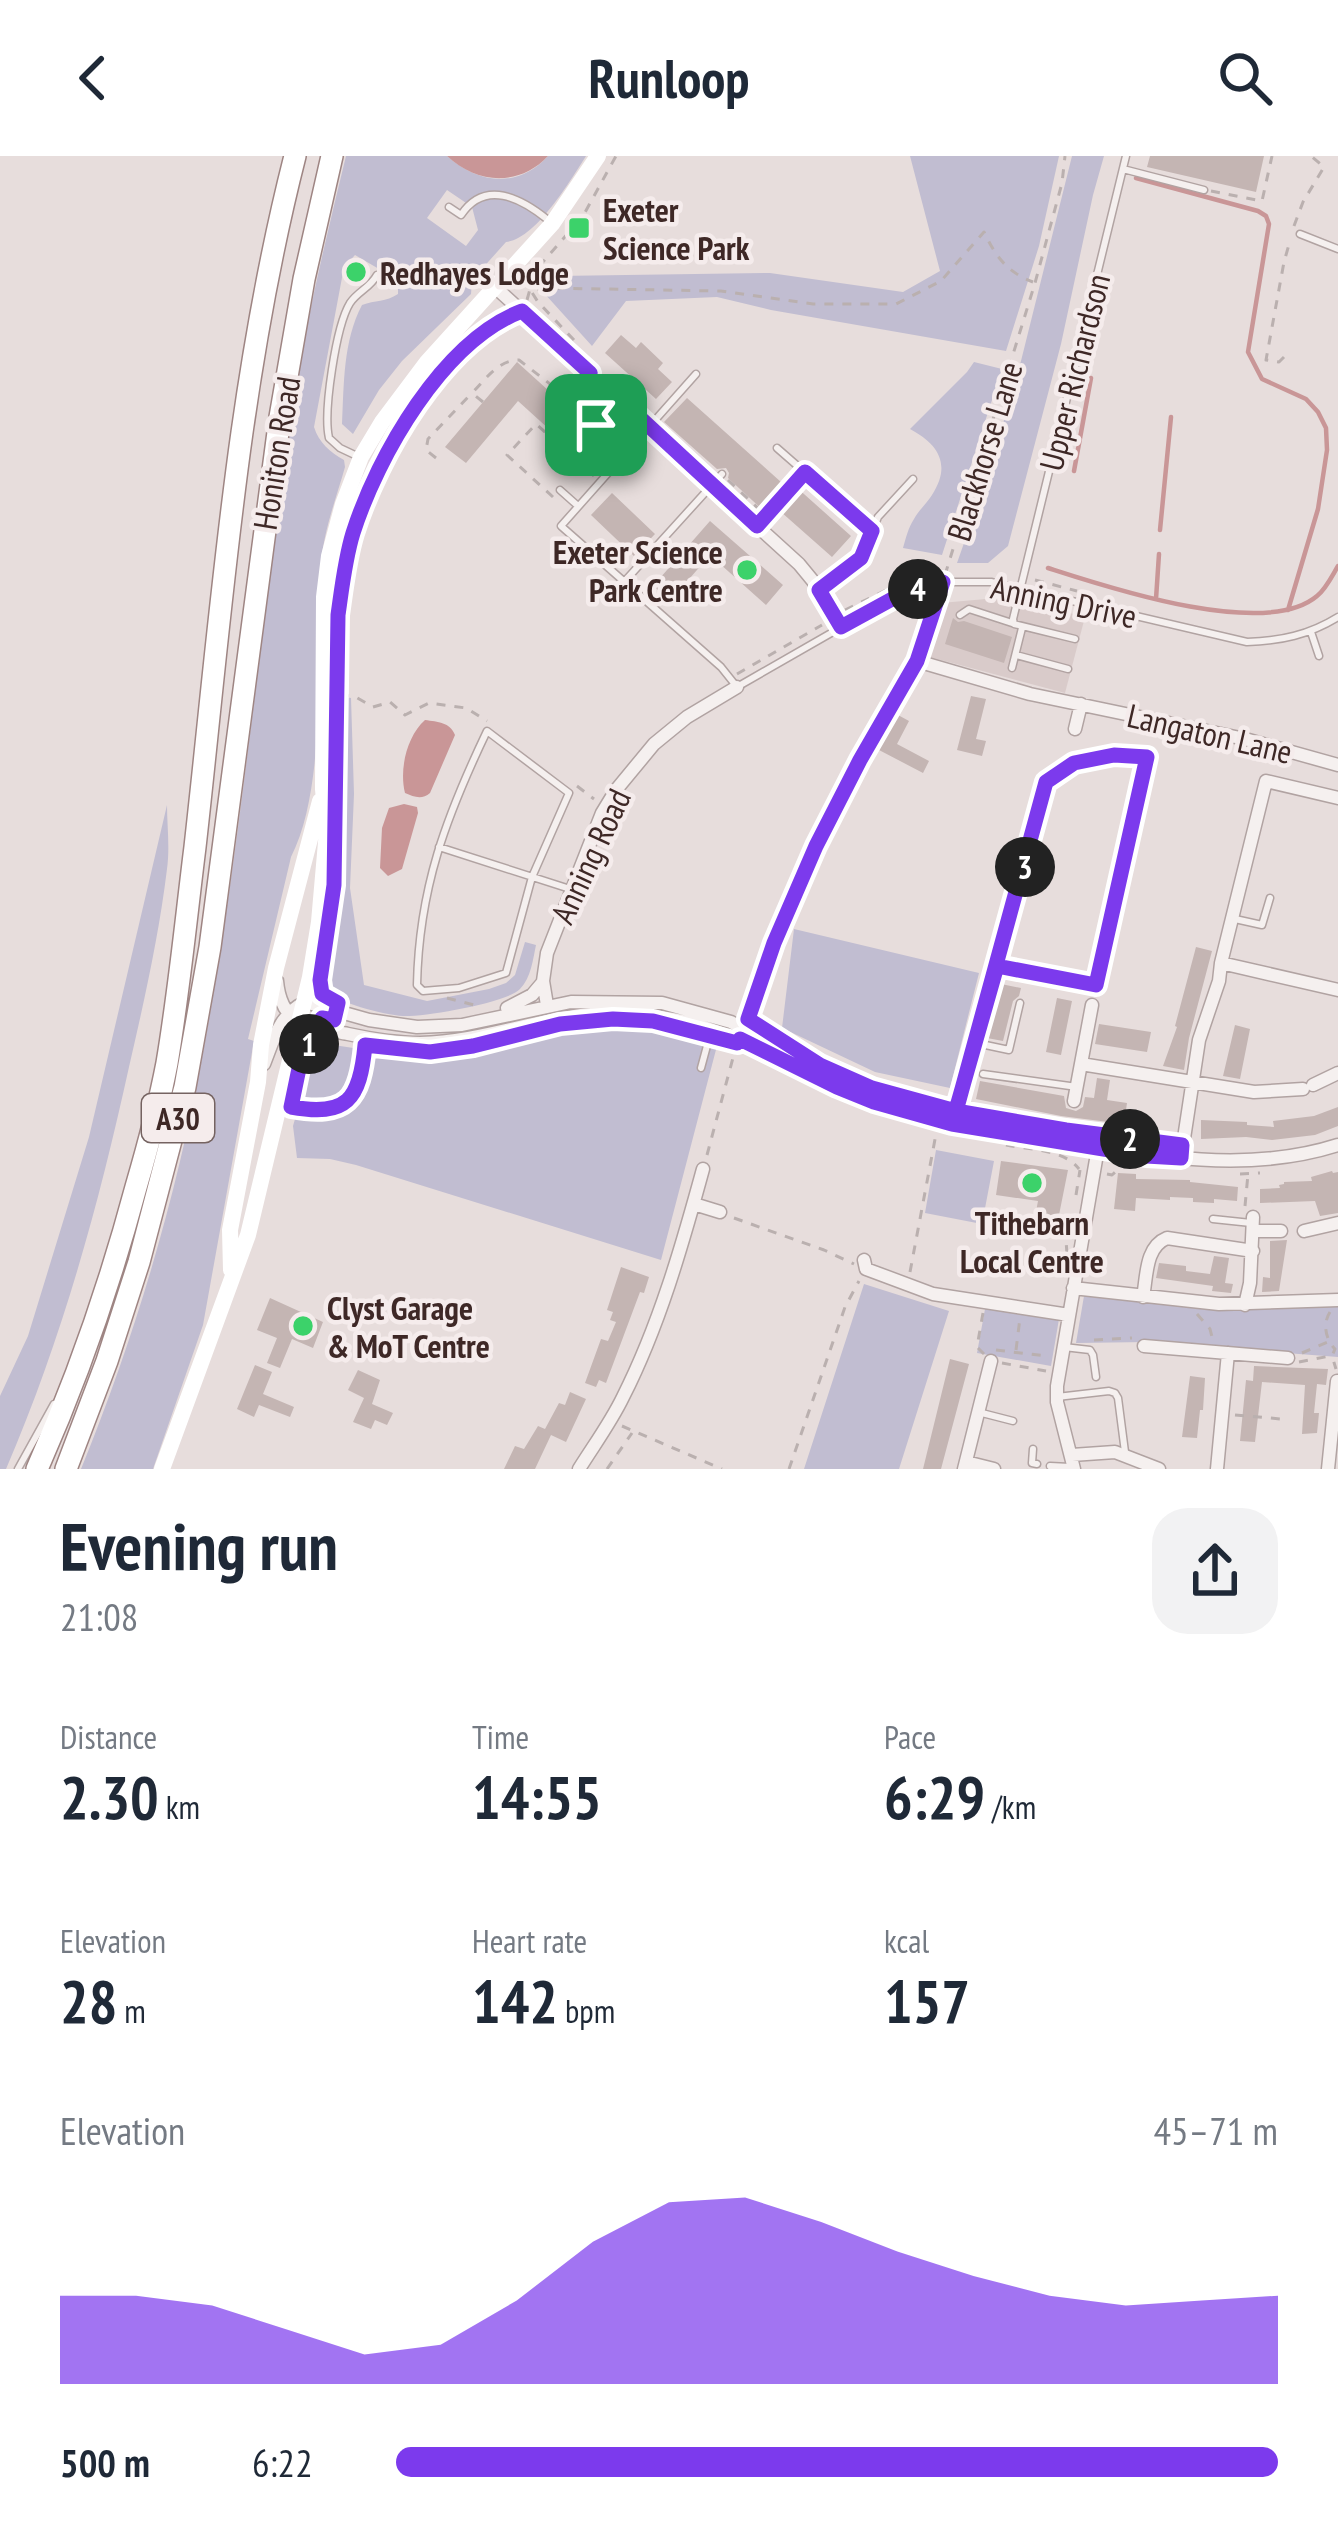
<!DOCTYPE html>
<html lang="en">
<head>
<meta charset="utf-8">
<style>
  :root { --surface:#fff; --page:#f2f2f3; --text:#1f2937; --muted:#747a83; --accent:#7c3aed }
  body { margin:0; font-family:"PT Sans Narrow",sans-serif; background:var(--page); color:var(--text); height:100vh; display:flex; flex-direction:column; font-size:45px; white-space:nowrap }
  * { box-sizing:border-box; margin:0 }
  p { font-size:39px; color:var(--muted) }
  .icon { flex:none; width:66px; height:66px; fill:none; stroke:currentColor; stroke-width:2; stroke-linecap:round; stroke-linejoin:round }
  .map { position:relative; height:1313px; overflow:hidden }
  .sheet { display:flex; flex-direction:column; background:var(--surface); flex:1 }
  .sheet>* { flex:none }
  .pin { position:absolute; display:grid; place-items:center; width:102px; height:102px; color:#fff; margin:-51px; border-radius:24px; box-shadow:0 6px 18px #0006 }
  .km { position:absolute; width:60px; height:60px; margin:-30px; border-radius:50%; background:#222; color:#fff; font-size:33px; line-height:60px; text-align:center }
  .round { display:grid; place-items:center; flex:none; width:126px; height:126px; border-radius:36px; background:var(--page) }
  .summary { display:flex; align-items:center; justify-content:space-between; height:204px; padding:0 60px }
  h1 { font-size:66px; font-weight:700; line-height:90px }
  .figures { display:grid; grid-template-columns:repeat(3,1fr); gap:18px; height:204px; padding:12px 60px }
  .figures div { display:grid; align-content:center }
  .figures b { font-size:60px; font-weight:700 }
  .figures small { font-size:33px; font-weight:400 }
  .figures p { font-size:33px }
  .chart { height:336px; padding:24px 60px }
  .chart p { display:flex; justify-content:space-between }
  .chart svg { width:100%; height:216px; margin-top:12px; fill:var(--accent); opacity:.7 }
  ul { padding:0 60px; list-style:none; font-size:39px }
  li { display:grid; grid-template-columns:192px 144px 1fr; align-items:center; height:90px }
  li i { height:30px; border-radius:15px; background:var(--accent) }
  header { display:flex; justify-content:space-between; align-items:center; height:156px; padding:0 60px; background:var(--surface); font-size:54px; font-weight:700 }
  .map>svg:first-child { display:block }
</style>
</head>
<body>
<header><svg class="icon" aria-label="back" viewBox="0 0 24 24"><path d="M15 5l-7 7 7 7"/></svg>Runloop<svg class="icon" aria-label="search" viewBox="0 0 24 24"><circle cx="10" cy="10" r="6"/><path d="M15 15l6 6"/></svg></header>
<div class="map">
<svg width="1338" height="1313" viewBox="0 0 1338 1313">
  <rect width="100%" height="100%" fill="#e7dddc"/>
  <!-- built -->
  <path fill="#d9cbca" d="M997,442L1031,447L1085,461L1065,537L926,500L941,447Z"/>
  <!-- green -->
  <path fill="#c1bdd1" fill-rule="evenodd" d="M346,0H447C479,28 518,33 548,0H586C570,25 536,83 506,86L472,124L471,138L402,205L379,234L353,278L342,268C344,228 343,185 362,149C375,144 386,146 398,138V129L391,120L355,99L344,111L314,271C319,287 330,296 344,304L345,311C336,343 323,376 321,410C316,493 328,628 291,701L248,883L254,885L203,1169L153,1313H81C136,1178 177,1039 203,896C243,682 260,464 293,248C306,165 326,82 346,0ZM447,34L472,51L478,74L466,90L427,62Z
    M910,0H1059L1039,90L1006,195L771,154L717,141L626,145L592,190L544,137L557,120L770,117L903,136L940,115Z
    M1072,0H1104L1093,39L1061,188L1008,390L988,407H957L989,316L1021,205Z
    M974,206L1002,213L942,399L903,392C906,382 908,372 914,363C919,354 927,347 932,339C952,308 938,288 910,273L967,216Z
    M345,541L351,542L354,638L350,732L364,829L427,845L489,833L506,827L515,819L525,786L536,789C533,803 531,822 520,833C507,847 424,861 403,860C384,859 336,846 323,834V817L338,728L341,546Z
    M167,649C167,669 170,692 167,713C159,779 144,846 129,911C99,1048 62,1183 6,1313H0V1240L28,1180L89,981Z
    M794,773L979,817L950,932L875,916L782,872Z
    M649,870L718,886L661,1104L356,1009L330,1003L297,1002L293,970L297,956C350,967 365,941 370,893L435,898L591,871Z
    M327,888L360,893C354,934 345,957 298,946L312,890Z
    M936,994L994,1005L982,1068L925,1057Z
    M864,1128L949,1155L899,1313H804Z
    M1084,1140L1242,1154L1338,1149V1201L1147,1186L1076,1187Z
    M985,1153L1059,1163L1051,1210L977,1197Z"/>
  <!-- water -->
  <path fill="#c99697" d="M447,0H548C519,31 477,28 447,0Z
    M425,564C438,566 450,566 455,579L430,637C422,644 414,641 405,637C399,613 407,580 425,564Z
    M404,648L417,651L418,657L402,713L388,720L380,712L382,672L389,652Z"/>
  <g fill="none" stroke-linecap="round" stroke-linejoin="round">
    <!-- stream -->
    <path stroke="#c99697" stroke-width="4.5" d="M1136,22L1258,55L1266,60L1269,68L1248,196L1262,223L1306,243L1318,256L1326,272L1327,294L1318,353L1288,454
      M1074,315L1091,222
      M1160,374L1171,261
      M1048,412C1107,431 1265,484 1317,440C1326,433 1332,420 1338,410
      M1156,443L1159,398"/>
  </g>
  <!-- building -->
  <path fill="#c4b5b3" d="M1150,0H1264L1256,36L1147,11Z
    M621,179L636,192L641,186L663,207L658,213L672,226L656,243L605,197Z
    M517,206L591,273L572,294L518,245L466,307L445,291Z
    M687,242L791,335L795,330L851,380L832,401L772,348L765,356L728,322L729,317L726,312L717,313L664,266Z
    M612,337L655,378L634,400L591,359Z
    M710,365L783,429L766,449L710,399L670,445L653,430Z
    M953,462L958,466L964,465L1012,481L1004,507L945,488Z
    M971,540L986,543L976,583L986,585L982,600L957,594Z
    M898,559L909,565L897,588L929,605L923,617L879,594Z
    M1196,791L1212,795L1189,882L1184,914L1163,910L1177,871L1175,870Z
    M1001,828L1021,832L1019,840L1013,845L1003,885L987,882Z
    M1057,842L1072,845L1061,899L1046,896Z
    M1099,868L1151,876L1147,896L1095,888Z
    M1235,869L1250,873L1240,923L1223,920Z
    M1097,922L1110,924L1107,944L1127,947L1124,968L1061,960L976,943L980,925L1064,940L1066,952L1076,955L1083,951L1085,941L1094,942Z
    M1338,951V970L1315,979L1272,984L1246,981L1201,983V964L1247,966V969L1274,971L1273,965L1314,960Z
    M1001,1005L1068,1014L1058,1064L1035,1061L1038,1045L996,1039Z
    M1332,1015L1333,1017L1338,1016V1057L1320,1060L1315,1045L1260,1047V1033L1280,1032L1279,1029L1284,1028V1026L1312,1025L1311,1021Z
    M1118,1017L1136,1018V1023L1190,1024V1026L1238,1031L1237,1045L1214,1043V1047L1193,1046V1042L1170,1041V1044L1136,1042L1135,1055L1114,1053Z
    M1287,1084L1279,1135L1262,1136L1263,1121L1270,1122V1085Z
    M1214,1100L1229,1102L1225,1127L1233,1128L1231,1137L1212,1135L1213,1130L1156,1122L1159,1107L1186,1110V1115L1210,1118Z
    M621,1111L649,1121L644,1137L640,1136L606,1227L599,1224L596,1231L585,1227L601,1183L608,1185L616,1166L610,1164L613,1156L607,1154Z
    M270,1142L323,1166L313,1192L292,1183L280,1212L267,1207L277,1182L257,1174Z
    M950,1203L969,1208L941,1313H923Z
    M255,1209L272,1216L263,1238L294,1251L290,1261L259,1249L254,1261L237,1253Z
    M1254,1210L1328,1213L1326,1229L1317,1228L1314,1257H1319L1317,1277L1302,1278L1305,1229L1262,1226L1255,1286L1240,1285L1246,1224L1253,1225Z
    M358,1214L380,1224L372,1248L393,1257L387,1269L375,1264L371,1273L353,1266L364,1242L348,1234Z
    M1190,1220L1205,1222L1203,1254H1200L1197,1282L1182,1281Z
    M570,1236L586,1243L566,1286L551,1279L535,1313H504L515,1290L524,1293L538,1270L545,1273L559,1247L565,1249Z"/>
  <g fill="none" stroke-linecap="round" stroke-linejoin="round">
    <!-- lane casing -->
    <g stroke="#b1a3a2" stroke-width="9">
      <path id="lane" d="M1123,13L1204,34
        M449,51L461,59C485,23 521,42 548,64
        M1300,78L1338,93
        M696,218L561,370L721,511L737,531L880,449L907,436L943,426H991L1247,486C1280,485 1309,479 1338,461
        M589,219L573,246C582,259 594,268 609,275L633,261
        M777,292L872,375
        M357,300L340,292L329,282C323,256 336,170 350,147C358,135 370,132 377,119
        M560,334L578,350
        M624,426L722,318
        M821,432L861,402L878,361L913,323
        M960,459L969,453L1012,467
        M1311,476L1319,500
        M1075,483L1014,468L1013,463L1126,0
        M1016,499L1068,513
        M1012,512L1022,472
        M487,575L569,637L532,721L506,817L459,832L423,835L417,829C419,732 446,661 487,575Z
        M439,691L570,733
        M1235,763L1262,769L1270,742
        M976,887L1009,894L1020,847
        M701,912L711,875
        M983,918L1077,931
        M1213,1063L1251,1067
        M1064,1191L1090,1194L1093,1199L1096,1221
        M1057,1241L1109,1235L1115,1237L1118,1242L1125,1296
        M978,1256L1013,1265
        M1033,1293L1032,1307L1037,1308
        M1050,1310L1070,1311
        M18,1313L54,1248"/>
    </g>
    <!-- street casing -->
    <g stroke="#b1a3a2" stroke-width="15">
      <path id="street" d="M495,131L799,408L813,425L841,471
        M917,505L1030,538L1245,583L1338,609
        M1075,573L1081,548
        M1221,807L1338,834
        M277,825C281,871 311,871 348,878C372,883 396,887 420,887C475,886 527,866 581,859C605,857 631,857 654,860C736,870 798,918 873,946C924,965 978,970 1032,979C1131,996 1239,1021 1338,989
        M547,849L543,825L547,797L602,657L616,634L654,588L687,561L737,531
        M507,852L532,839L543,826
        M264,908C274,883 279,859 305,846L369,864L417,871L462,869L571,846L662,847L731,866L784,896
        M1081,908L1254,936L1303,933
        M1313,929L1338,917
        M1074,945L1092,849
        M952,968L1046,626L1074,607L1115,599L1147,601L1096,829L997,810
        M1181,1002L1199,884L1219,825L1221,807L1266,625L1338,642
        M694,1048L720,1056
        M1254,1075H1281
        M1304,1075L1338,1067
        M864,1104L866,1113L933,1138L1069,1159
        M1073,1132L1219,1148L1338,1144
        M1143,1141C1147,1120 1145,1091 1167,1082L1253,1095
        M1245,1149L1250,1127L1253,1061
        M1144,1190L1288,1202
        M1072,1299L1115,1296L1159,1313
        M966,1306L994,1313
        M579,1313C594,1289 611,1266 623,1241C659,1170 682,1090 703,1013
        M964,1313L991,1205
        M1074,1313L1057,1246V1230L1098,992
        M1217,1313L1228,1197
        M1328,1313L1337,1225"/>
    </g>
    <!-- highway casing -->
    <g stroke="#9e8583" stroke-width="24">
      <path id="highway" d="M37,1313C78,1221 110,1128 136,1031C148,990 159,949 167,907C179,836 186,763 195,691C221,460 237,227 295,0
        M66,1313L107,1205L139,1106L185,931L210,791L280,261L304,123L332,0"/>
    </g>
    <!-- path -->
    <path stroke="#bab0af" stroke-width="3" stroke-dasharray="9 9" stroke-linecap="butt" d="M1211,35L1262,45L1272,0
      M1294,70L1303,46L1324,11L1311,0
      M527,144L535,115L583,60L616,0
      M574,184L538,146L531,135L545,132L721,135L813,148H896L941,125L984,76C996,101 1007,116 1033,126
      M1284,201L1279,206L1266,204L1284,106L1290,85
      M483,246L472,237C486,223 498,204 519,204L563,238
      M436,302L426,294L428,283L471,238
      M728,324L760,354
      M553,341L507,299L536,268L594,320
      M766,359L800,322
      M945,419L1035,127L1062,27L1065,0
      M1035,424L1077,435
      M340,443C353,341 417,215 507,160
      M845,454L901,427
      M919,493L938,439
      M737,518L822,469
      M340,539L354,540L373,551L390,546L405,559L429,547L466,552L487,565
      M577,630L594,643
      M447,842L478,850
      M748,861L774,787L816,690L908,517
      M796,893L813,904
      M292,951C341,960 359,946 365,896
      M1006,989C1030,994 1064,993 1079,1013
      M707,999L734,898
      M1107,1018L1112,1019L1123,1009
      M1240,1018L1260,1017
      M1076,1039L1080,1014
      M1245,1050L1248,1018
      M734,1062L824,1094L854,1108
      M1067,1098L1066,1084L1072,1061
      M910,1116L936,978
      M1330,1156C1322,1168 1326,1184 1335,1193L1332,1200L1336,1213
      M983,1157L977,1191L984,1198
      M1197,1158L1210,1173L1212,1181
      M1094,1184L1132,1182
      M996,1194L1046,1200
      M1016,1194L1020,1162
      M1302,1197L1328,1186
      M1299,1206L1330,1200
      M1002,1207L1046,1215
      M1235,1259L1281,1263
      M622,1270L722,1313
      M607,1313L632,1277
      M789,1313L845,1151L859,1125"/>
    <!-- lane -->
    <use href="#lane" stroke="#f5f0ef" stroke-width="6"/>
    <!-- street -->
    <use href="#street" stroke="#f5f0ef" stroke-width="12"/>
    <!-- secondary -->
    <path stroke="#fff" stroke-width="16" d="M231,1114L230,1074L258,926L261,889L276,812L320,645
      M162,1313L248,1079L310,821L319,766L327,675L323,633L324,441L329,400L343,348L361,301L382,266L427,206L552,68L598,0"/>
    <!-- highway -->
    <use href="#highway" stroke="#fff" stroke-width="21"/>
  </g>
  <g fill="none" stroke-linecap="round" stroke-linejoin="round">
    <!-- route casing -->
    <g stroke="#fff" stroke-width="24">
      <path id="route" d="M596,269L573,246L590,217L522,155C443,185 378,299 353,377C345,403 342,431 338,459L334,729L320,824L322,838L338,847L334,864L322,862L319,884L305,890L302,898L291,951C347,961 360,944 365,889L430,896L473,890L560,868L613,863L653,865L737,887L740,883L837,931L874,946L952,968L956,955L1066,974L1182,989L1181,1002L1146,1000L952,968C967,915 982,863 997,810L1096,829L1147,601L1114,599L1074,607L1046,626L956,955L872,932L820,909L748,863L774,787L816,690L860,604L917,505L943,426L894,442L841,471L819,434L861,402L872,375L805,316L757,370L637,259L609,275L596,269"/>
    </g>
    <!-- route -->
    <use href="#route" stroke="#7c3aed" stroke-width="15"/>
  </g>
  <!-- markers -->
  <g fill="#3cd26a" stroke="#f5ecec" stroke-width="4.5">
    <rect x="567" y="60" width="24" height="24" rx="6"/>
    <circle cx="356" cy="116" r="12"/>
    <circle cx="747" cy="414" r="12"/>
    <circle cx="1032" cy="1027" r="12"/>
    <circle cx="303" cy="1170" r="12"/>
  </g>
  <g text-anchor="middle" dominant-baseline="central" stroke-width="9" stroke-linejoin="round" paint-order="stroke">
    <!-- shield labels -->
    <rect fill="#f5ecec" stroke="#756361" stroke-width="3" x="142" y="938" width="72" height="48" rx="9"/>
    <g font-size="30" font-weight="bold" fill="#3e2826">
      <text x="178" y="962">A30</text>
    </g>
    <!-- poi labels -->
    <g font-size="33" font-weight="bold" fill="#3e2826" stroke="#f5ecec" text-anchor="start">
      <text x="603" y="53">Exeter<tspan x="603" dy="38">Science Park</tspan></text>
      <text x="380" y="116">Redhayes Lodge</text>
      <text x="723" y="395" text-anchor="end">Exeter Science<tspan x="723" dy="38">Park Centre</tspan></text>
      <text x="1032" y="1066" text-anchor="middle">Tithebarn<tspan x="1032" dy="38">Local Centre</tspan></text>
      <text x="327" y="1151">Clyst Garage<tspan x="327" dy="38">&amp; MoT Centre</tspan></text>
    </g>
    <!-- street labels -->
    <g font-size="33" fill="#3e2826" stroke="#f5ecec">
      <text transform="translate(1074 216) rotate(-76)">Upper Richardson</text>
      <text transform="translate(984 295) rotate(-73)">Blackhorse Lane</text>
      <text transform="translate(276 297) rotate(-81)">Honiton Road</text>
      <text transform="translate(1064 445) rotate(12)">Anning Drive</text>
      <text transform="translate(1210 577) rotate(13)">Langaton Lane</text>
      <text transform="translate(590 700) rotate(-65)">Anning Road</text>
    </g>
  </g>
</svg>
<div class="pin" style="left:596px;top:269px;background:#1e9e55"><svg class="icon" aria-label="arrive" viewBox="0 0 24 24"><path d="M6 21V4h12l-3 4 3 4H6"/></svg></div>
<b class="km" style="left:309px;top:888px">1</b>
<b class="km" style="left:1130px;top:983px">2</b>
<b class="km" style="left:1025px;top:711px">3</b>
<b class="km" style="left:918px;top:433px">4</b>
</div>
<section class="sheet">
<div class="summary"><div><h1>Evening run</h1><p>21:08</p></div><a class="round"><svg class="icon" aria-label="share" viewBox="0 0 24 24"><path d="M12 15V3M7 8l5-5 5 5M5 13v7h14v-7"/></svg></a></div>
<div class="figures">
<div><p>Distance</p><b>2.30<small> km</small></b></div>
<div><p>Time</p><b>14:55</b></div>
<div><p>Pace</p><b>6:29<small> /km</small></b></div>
</div>
<div class="figures">
<div><p>Elevation</p><b>28<small> m</small></b></div>
<div><p>Heart rate</p><b>142<small> bpm</small></b></div>
<div><p>kcal</p><b>157</b></div>
</div>
<div class="chart"><p><span>Elevation</span>45–71 m</p>
<svg viewBox="0 0 160 44" preserveAspectRatio="none"><path d="M0 44V26L10 26L20 28L30 33L40 38L50 36L60 27L70 15L80 7L90 6L100 11L110 17L120 22L130 26L140 28L150 27L160 26V44z"/></svg>
</div>
<ul>
<li><b>500 m</b>6:22<i style="width:100%"></i></li>
</ul>
</section>
</body>
</html>
